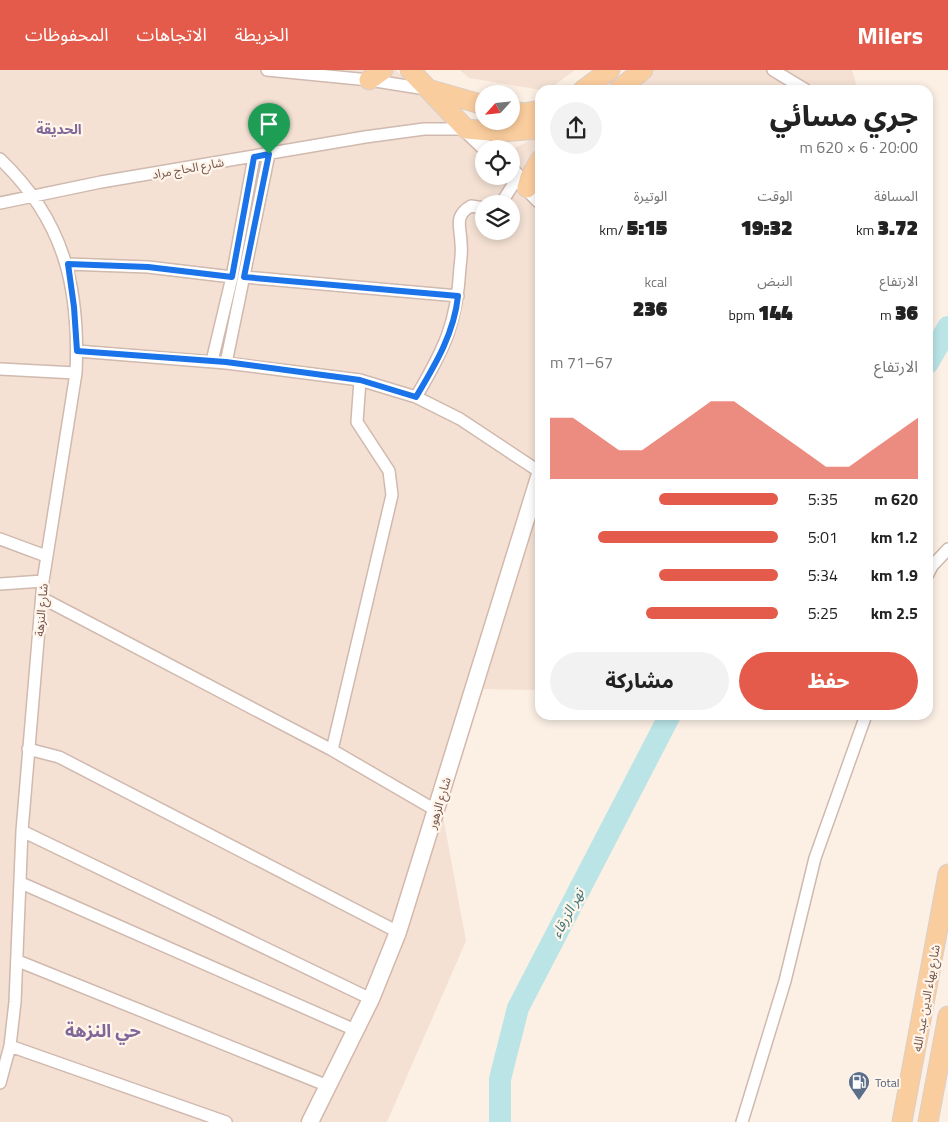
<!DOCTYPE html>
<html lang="ar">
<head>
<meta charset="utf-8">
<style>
  :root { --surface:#fff; --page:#f2f2f2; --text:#222; --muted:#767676; --accent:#e55b4b }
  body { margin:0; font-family:"Titillium Web","Noto Sans Arabic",sans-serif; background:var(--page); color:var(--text); direction:rtl; height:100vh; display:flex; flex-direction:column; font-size:19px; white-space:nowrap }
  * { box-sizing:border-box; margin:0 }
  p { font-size:16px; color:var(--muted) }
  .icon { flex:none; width:28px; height:28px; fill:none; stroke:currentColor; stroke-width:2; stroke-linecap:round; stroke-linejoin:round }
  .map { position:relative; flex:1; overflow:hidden; direction:ltr }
  .panel { position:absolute; left:535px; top:15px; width:398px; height:635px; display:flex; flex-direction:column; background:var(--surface); border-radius:15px; box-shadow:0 2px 8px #0003; direction:rtl }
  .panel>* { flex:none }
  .needle { width:32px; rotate:243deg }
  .controls { position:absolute; left:475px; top:15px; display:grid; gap:10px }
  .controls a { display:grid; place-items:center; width:45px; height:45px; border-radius:50%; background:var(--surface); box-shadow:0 2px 8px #0003; font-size:25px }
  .pin { position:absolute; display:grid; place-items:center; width:42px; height:42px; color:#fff; margin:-51px -21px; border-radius:50% 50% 50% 0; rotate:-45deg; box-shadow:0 0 5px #0007 }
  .pin .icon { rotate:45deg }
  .round { display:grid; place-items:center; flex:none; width:52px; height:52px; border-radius:26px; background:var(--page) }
  .head { display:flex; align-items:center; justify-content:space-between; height:85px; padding:0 15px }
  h1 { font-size:28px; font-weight:800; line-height:38px }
  .stats { display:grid; grid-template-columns:repeat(3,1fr); gap:8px; height:85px; padding:5px 15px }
  .stats div { display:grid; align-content:center }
  .stats b { font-size:21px; font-weight:800 }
  .stats small { font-size:14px; font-weight:400 }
  .stats p { font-size:14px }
  .chart { height:140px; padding:10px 15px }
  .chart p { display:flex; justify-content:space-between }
  .chart svg { width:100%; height:90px; margin-top:5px; fill:var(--accent); opacity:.7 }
  .action { display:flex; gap:10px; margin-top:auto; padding:10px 15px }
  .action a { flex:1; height:58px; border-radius:30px; background:var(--accent); color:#fff; font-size:20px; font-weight:800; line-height:58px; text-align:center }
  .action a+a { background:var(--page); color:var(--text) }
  ul { padding:0 15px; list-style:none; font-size:16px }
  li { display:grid; grid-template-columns:80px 60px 1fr; align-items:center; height:38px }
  li i { height:12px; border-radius:6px; background:var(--accent) }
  header { display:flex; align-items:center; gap:30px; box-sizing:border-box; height:70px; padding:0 25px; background:var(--accent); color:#fff }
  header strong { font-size:24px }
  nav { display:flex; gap:28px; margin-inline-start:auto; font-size:18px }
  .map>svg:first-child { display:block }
</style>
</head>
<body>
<header>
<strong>Milers</strong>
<nav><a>الخريطة</a><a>الاتجاهات</a><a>المحفوظات</a></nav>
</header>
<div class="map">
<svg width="948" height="1052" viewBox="0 0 948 1052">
  <rect width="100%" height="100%" fill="#fcf0e5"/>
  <!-- residential -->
  <path fill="#f4e1d4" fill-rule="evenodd" d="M0,0H396L438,43L501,79H484V106H511V80L540,65V620L469,619L438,719L466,871L387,1052H0ZM484,134H511V161H484Z
    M460,0H575L548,20H541L469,8Z
    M655,0H852L858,20H624Z"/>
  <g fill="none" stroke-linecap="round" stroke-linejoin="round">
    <!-- river -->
    <path stroke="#bae4e6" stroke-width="22" d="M928,293L948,257
      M500,1052V1009L518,938L670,645"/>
    <!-- street casing -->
    <g stroke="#d0b9ae" stroke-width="14">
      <path id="street" d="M267,0L369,10L426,19
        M773,0L806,20
        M0,89C64,150 80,217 76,303L43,511L22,761L15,932L10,976L0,1013
        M0,133L101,112L365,67L424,59H466
        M501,134L517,108
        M68,194L148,197L232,207
        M244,207L458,226
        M77,281L226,293L360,310L416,327L460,349L540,402
        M212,291L232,207L254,87
        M226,293L269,84
        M0,299L76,303
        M416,327C444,279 457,254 460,197C461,189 462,181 461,174C461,158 453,146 471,136L484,138
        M0,469L46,486
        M928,504L932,496L948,479
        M0,514L43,511
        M42,528L332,680L437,741
        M28,679L59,687L398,862
        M332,680L392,425L389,401L357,352L360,310
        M22,761L371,929
        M21,813L355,960
        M18,891L328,1016
        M10,976L226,1052
        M742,1052L785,911L815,788L866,645"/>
    </g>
    <!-- secondary casing -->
    <g stroke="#d3b8ac" stroke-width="19">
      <path id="secondary" d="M466,59L487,79
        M511,101L540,130
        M310,1052L371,929L398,862L540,404"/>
    </g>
    <!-- primary casing -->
    <g stroke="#d8cfcc" stroke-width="21">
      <path id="primary" d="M410,0L466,59L502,62L540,59
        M369,10L383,0
        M428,19L484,35
        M583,20L610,0
        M618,20L643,0
        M511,41L524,43L540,40
        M527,118L530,107L540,90
        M902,1052L948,804
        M928,1052L948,946"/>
    </g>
    <!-- street -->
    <use href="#street" stroke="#fff" stroke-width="11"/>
    <!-- secondary -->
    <use href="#secondary" stroke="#fff" stroke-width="16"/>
    <!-- primary -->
    <use href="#primary" stroke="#facd9e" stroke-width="19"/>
  </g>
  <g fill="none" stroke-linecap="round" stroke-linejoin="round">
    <!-- route casing -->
    <g stroke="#fff" stroke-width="10">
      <path id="route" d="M269,84L244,207L458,226C454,264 435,295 416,327L360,310L226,292L77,281L74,237L68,194L148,197L232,207L254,87Z"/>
    </g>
    <!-- route -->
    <use href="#route" stroke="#1a73e8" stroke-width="6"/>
  </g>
  <!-- icons -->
  <defs>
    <g id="fuel-pin" transform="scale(1.125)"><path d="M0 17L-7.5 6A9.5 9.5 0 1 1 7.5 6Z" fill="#5c6f8a" stroke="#fff5eb"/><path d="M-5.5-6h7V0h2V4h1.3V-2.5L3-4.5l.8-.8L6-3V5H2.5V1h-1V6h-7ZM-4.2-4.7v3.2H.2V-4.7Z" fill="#fff"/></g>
  </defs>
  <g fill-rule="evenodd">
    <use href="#fuel-pin" x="859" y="1012"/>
  </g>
  <g text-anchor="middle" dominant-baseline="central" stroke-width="4.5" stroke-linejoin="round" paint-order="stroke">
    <!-- street labels -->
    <g font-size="12" fill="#75544a" stroke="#fff5eb">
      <text transform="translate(188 98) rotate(-10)">شارع الحاج مراد</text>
      <text transform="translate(41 540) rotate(-85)">شارع النزهة</text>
      <text transform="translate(439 733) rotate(-73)">شارع الزهور</text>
      <text transform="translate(926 928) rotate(-80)">شارع بهاء الدين عبد الله</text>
    </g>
    <!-- service labels -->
    <g font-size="12" fill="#4e5e75" stroke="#fff5eb" text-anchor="start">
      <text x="875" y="1012">Total</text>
    </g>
    <!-- neighbourhood labels -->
    <g font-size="14" font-weight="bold" fill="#816698" stroke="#fff5eb">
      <text x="59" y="58">الحديقة</text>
    </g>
    <!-- water labels -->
    <g font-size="14" font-style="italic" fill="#3e777a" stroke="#fff5eb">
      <text transform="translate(567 843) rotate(-62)">نهر الزرقاء</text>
    </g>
    <!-- district labels -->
    <g font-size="18" font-weight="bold" fill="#816698" stroke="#fff5eb">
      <text x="103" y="960">حي النزهة</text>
    </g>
  </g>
</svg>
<div class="controls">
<a><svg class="needle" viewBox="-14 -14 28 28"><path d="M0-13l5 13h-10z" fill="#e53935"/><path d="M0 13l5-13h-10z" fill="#767676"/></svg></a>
<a><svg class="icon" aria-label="locate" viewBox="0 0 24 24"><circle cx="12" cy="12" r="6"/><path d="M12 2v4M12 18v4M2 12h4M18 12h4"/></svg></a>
<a><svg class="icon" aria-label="layers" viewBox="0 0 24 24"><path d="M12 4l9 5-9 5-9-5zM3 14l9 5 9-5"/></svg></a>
</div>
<div class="pin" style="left:269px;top:84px;background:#1e9e55"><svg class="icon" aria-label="arrive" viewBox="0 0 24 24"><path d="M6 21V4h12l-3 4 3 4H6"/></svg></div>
<section class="panel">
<div class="head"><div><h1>جري مسائي</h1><p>20:00 · 6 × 620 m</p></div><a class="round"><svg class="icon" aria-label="share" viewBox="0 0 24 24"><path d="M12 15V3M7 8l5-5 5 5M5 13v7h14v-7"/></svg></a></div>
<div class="stats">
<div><p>المسافة</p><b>3.72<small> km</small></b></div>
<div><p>الوقت</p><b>19:32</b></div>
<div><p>الوتيرة</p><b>5:15<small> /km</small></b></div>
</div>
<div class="stats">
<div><p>الارتفاع</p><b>36<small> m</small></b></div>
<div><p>النبض</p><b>144<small> bpm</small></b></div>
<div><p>kcal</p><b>236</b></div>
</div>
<div class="chart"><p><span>الارتفاع</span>67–71 m</p>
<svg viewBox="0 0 160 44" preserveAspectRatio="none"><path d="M0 44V14L10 14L20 22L30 30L40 30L50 22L60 14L70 6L80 6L90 14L100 22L110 30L120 38L130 38L140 30L150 22L160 14V44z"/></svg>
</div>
<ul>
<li><b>620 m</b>5:35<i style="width:52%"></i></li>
<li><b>1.2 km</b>5:01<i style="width:79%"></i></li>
<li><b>1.9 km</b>5:34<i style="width:52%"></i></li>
<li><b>2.5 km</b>5:25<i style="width:58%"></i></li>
</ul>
<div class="action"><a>حفظ</a><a>مشاركة</a></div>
</section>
</div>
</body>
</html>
